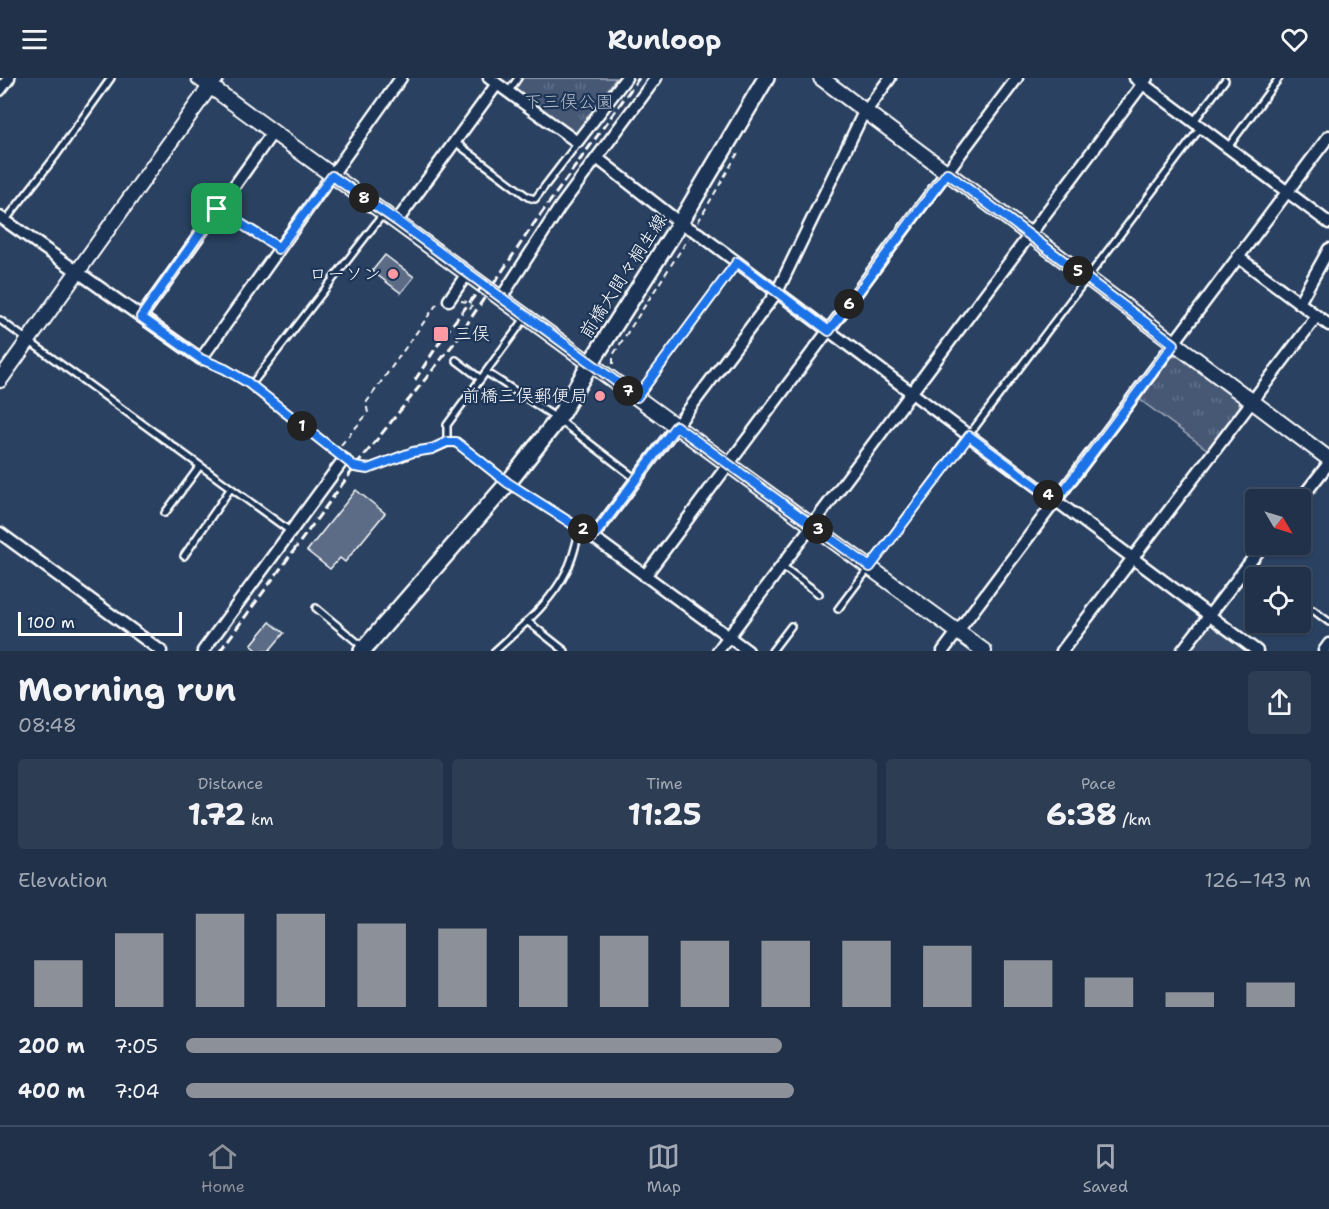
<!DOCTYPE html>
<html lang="en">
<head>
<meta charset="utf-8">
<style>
  :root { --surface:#203149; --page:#2d3d53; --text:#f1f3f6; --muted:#a2a9b4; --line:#3d4c61; --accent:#8c9099 }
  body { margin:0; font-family:"Shantell Sans","Klee One",sans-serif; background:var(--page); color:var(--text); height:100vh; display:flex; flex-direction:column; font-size:22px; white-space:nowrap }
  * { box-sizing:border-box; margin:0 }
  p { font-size:20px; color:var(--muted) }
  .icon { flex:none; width:33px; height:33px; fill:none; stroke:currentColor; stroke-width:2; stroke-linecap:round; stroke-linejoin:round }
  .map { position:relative; height:573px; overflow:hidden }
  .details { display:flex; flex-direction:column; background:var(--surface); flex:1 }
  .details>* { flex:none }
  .needle { width:39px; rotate:128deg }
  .tools { position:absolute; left:1245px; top:411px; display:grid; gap:12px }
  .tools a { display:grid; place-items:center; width:66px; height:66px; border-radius:6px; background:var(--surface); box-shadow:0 2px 4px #0004,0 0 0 2px var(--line); font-size:30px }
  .scale { position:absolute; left:18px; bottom:15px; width:164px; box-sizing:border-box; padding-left:6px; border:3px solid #fff; border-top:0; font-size:16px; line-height:21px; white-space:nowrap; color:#fff; -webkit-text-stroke:4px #1d3557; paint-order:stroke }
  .pin { position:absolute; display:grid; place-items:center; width:51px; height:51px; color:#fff; margin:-26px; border-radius:12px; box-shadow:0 3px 9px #0006 }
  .km { position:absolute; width:30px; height:30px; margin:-15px; border-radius:50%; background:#222; color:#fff; font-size:16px; line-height:30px; text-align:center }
  .round { display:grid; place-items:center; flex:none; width:63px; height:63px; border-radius:6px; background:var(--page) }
  .head { display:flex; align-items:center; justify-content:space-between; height:102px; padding:0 18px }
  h1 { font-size:33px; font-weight:700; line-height:45px }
  .stats { display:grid; grid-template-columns:repeat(3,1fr); gap:9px; height:102px; padding:6px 18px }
  .stats div { display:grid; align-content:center; border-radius:6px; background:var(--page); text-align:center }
  .stats b { font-size:30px; font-weight:700 }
  .stats small { font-size:16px; font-weight:400 }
  .stats p { font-size:16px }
  .chart { height:168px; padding:12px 18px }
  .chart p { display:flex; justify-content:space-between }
  .chart svg { width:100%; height:108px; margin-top:6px; stroke:var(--accent); stroke-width:6 }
  ul { padding:0 18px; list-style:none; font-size:20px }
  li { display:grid; grid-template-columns:96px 72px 1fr; align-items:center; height:45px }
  li i { height:15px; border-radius:8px; background:var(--accent) }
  header { display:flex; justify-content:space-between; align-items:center; height:78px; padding:0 18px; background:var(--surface); font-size:27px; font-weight:700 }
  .dock { display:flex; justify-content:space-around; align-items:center; height:84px; border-top:2px solid var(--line); background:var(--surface); font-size:16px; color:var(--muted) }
  .dock a { display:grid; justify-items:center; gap:3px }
  .dock .active { color:var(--accent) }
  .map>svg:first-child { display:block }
</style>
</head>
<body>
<header><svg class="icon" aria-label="menu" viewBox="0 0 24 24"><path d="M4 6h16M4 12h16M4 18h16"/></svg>Runloop<svg class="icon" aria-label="heart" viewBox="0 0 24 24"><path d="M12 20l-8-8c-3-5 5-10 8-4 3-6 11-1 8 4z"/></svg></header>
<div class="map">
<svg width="1329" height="573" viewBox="0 0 1329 573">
  <defs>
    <pattern id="park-tufts" width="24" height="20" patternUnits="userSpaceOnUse" patternTransform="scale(1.5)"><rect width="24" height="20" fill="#465975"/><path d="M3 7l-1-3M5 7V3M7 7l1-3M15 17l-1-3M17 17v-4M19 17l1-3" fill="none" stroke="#62728a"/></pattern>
  </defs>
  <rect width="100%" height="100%" fill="#2a4161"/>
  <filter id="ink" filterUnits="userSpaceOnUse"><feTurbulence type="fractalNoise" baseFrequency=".0167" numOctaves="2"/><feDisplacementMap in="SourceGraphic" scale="12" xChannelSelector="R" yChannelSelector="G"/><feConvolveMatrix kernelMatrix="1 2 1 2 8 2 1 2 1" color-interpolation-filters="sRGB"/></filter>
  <g filter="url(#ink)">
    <!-- built -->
    <path fill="#394e6c" d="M1213,548L1246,573H1189L1207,550Z"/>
    <!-- park -->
    <path fill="url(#park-tufts)" stroke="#a2acba" stroke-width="1.5" d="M522,0H616L576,57L513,12Z
      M1178,278L1239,324L1240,331L1208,372L1139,321L1171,279Z"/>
    <!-- building -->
    <path fill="#5b6c86" stroke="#fff" stroke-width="1.5" d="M385,177L414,199L401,215L372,193Z
      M356,412L385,435L345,484L340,480L330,491L307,473Z
      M270,544L284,555L269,573H258L251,567Z"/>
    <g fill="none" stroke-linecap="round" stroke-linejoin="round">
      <!-- lane casing -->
      <g stroke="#fff" stroke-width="10">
        <path id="lane" d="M509,13L518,0
          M1194,43L1225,2
          M455,64L528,119L535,121L574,70L577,64
          M1228,69L1279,0
          M218,131L278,169V171
          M5,143L55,79L111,0
          M0,242L290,453
          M201,281L225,291L247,304L355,389L367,391L413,374L432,371L447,365L456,364L508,405L593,459
          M456,282L481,301
          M486,294L558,341L636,401
          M251,307L384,135
          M638,318L737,184
          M447,365V347L526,239
          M165,435L200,388
          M184,478L231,410
          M782,488L819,516
          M316,530L363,569
          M838,531L1201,49
          M1313,532L1329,544
          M527,543L565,573
          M495,573C520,550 552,524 567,492C573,481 575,468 579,456L582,451
          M772,573L791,548"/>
      </g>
      <!-- street casing -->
      <g stroke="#fff" stroke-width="15">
        <path id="street" d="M489,0L577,64L626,0
          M1135,0L1329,145
          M0,12L9,0
          M597,80L680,145L698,155L1257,573
          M0,139L201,281L401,0
          M397,143L497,6
          M1238,179L1329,247
          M501,220L560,129L656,0
          M449,222L464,200
          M1299,225L1329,171
          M141,239L273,54
          M1300,422L1329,385
          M0,455L161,573
          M645,498L1017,0
          M203,573L344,381
          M718,573L1147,0
          M748,573L593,459L777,214L861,40L890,0
          M943,573L1329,58
          M1062,573L1317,238
          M1182,573L1264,466
          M1324,573L1329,566"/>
      </g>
      <!-- secondary casing -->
      <g stroke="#fff" stroke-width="18">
        <path id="secondary" d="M199,0L984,573
          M821,0L1329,381
          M0,302L216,0"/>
      </g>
      <!-- primary casing -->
      <g stroke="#fff" stroke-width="20">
        <path id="primary" d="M362,573L508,405L558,341L590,286L680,145L766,0"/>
      </g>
      <!-- path -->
      <path stroke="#fff" stroke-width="2" stroke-dasharray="6 4.5" stroke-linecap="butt" d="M698,144L739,73
        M461,223L467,224L472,228L469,233
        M613,286V277L688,161
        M341,367L368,335L366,325L439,223"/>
      <!-- lane -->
      <use href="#lane" stroke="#1d3557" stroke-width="5"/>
      <!-- street -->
      <use href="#street" stroke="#1d3557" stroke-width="10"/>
      <!-- secondary -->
      <use href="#secondary" stroke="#1d3557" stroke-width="14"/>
      <!-- primary -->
      <use href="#primary" stroke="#1d3557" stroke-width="15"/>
      <!-- rail -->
      <path stroke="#fff" stroke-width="3" stroke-dasharray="9 4.5" stroke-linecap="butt" d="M415,302L445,256L487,202
        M220,573L355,389L455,264L533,147L639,0"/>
    </g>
  </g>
  <g fill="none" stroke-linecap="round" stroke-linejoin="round" filter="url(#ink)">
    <!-- route casing -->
    <g stroke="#fff" stroke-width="12">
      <path id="route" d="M947,95L1174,266L1056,423L969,358L870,489L676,348L593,459L508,405L456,364H447L432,371L413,374L368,391L355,389L247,304L225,291L201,281L141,239L217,131L278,169V171L332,98L397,143L637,319L737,184L829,253Z"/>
    </g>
    <!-- route -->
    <use href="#route" stroke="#1a73e8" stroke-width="8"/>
  </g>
  <!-- markers -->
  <g fill="#ff9aa2" stroke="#1d3557" stroke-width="2">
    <circle cx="393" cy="196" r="6"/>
    <rect x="433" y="248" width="16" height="16" rx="3"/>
    <circle cx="600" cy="318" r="6"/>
  </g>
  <g text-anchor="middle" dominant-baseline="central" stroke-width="4.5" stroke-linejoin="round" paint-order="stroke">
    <!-- park labels -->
    <g font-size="18" fill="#b5bdc8" stroke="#1d3557">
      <text x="569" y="24">下三俣公園</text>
    </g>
    <!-- poi labels -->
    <g font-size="18" fill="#fff" stroke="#1d3557" text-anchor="end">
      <text x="381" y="196">ローソン</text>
      <text x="454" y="256" text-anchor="start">三俣</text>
      <text x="588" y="318">前橋三俣郵便局</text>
    </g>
    <!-- street labels -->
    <g font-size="18" fill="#fff" stroke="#1d3557">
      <text transform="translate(623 198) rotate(-57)">前橋大間々桐生線</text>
    </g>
  </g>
</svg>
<div class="tools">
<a><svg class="needle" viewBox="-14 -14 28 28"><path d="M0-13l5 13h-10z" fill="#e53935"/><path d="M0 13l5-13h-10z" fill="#a2a9b4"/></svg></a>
<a><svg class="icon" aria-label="locate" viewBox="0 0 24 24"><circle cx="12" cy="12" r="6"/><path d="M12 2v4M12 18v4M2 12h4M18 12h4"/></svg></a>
</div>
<div class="scale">100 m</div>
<div class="pin" style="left:217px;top:131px;background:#1e9e55"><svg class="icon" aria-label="arrive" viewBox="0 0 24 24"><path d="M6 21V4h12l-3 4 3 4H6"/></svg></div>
<b class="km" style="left:302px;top:348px">1</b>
<b class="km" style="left:583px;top:451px">2</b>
<b class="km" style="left:818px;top:451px">3</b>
<b class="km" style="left:1048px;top:417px">4</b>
<b class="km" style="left:1078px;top:193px">5</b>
<b class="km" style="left:849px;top:226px">6</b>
<b class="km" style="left:628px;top:313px">7</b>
<b class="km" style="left:364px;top:120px">8</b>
</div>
<section class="details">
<div class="head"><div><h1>Morning run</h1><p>08:48</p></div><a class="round"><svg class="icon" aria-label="share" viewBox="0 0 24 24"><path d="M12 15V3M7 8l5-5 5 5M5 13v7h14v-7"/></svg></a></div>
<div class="stats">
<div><p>Distance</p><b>1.72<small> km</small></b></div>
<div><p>Time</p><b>11:25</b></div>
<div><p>Pace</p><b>6:38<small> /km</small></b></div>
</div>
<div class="chart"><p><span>Elevation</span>126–143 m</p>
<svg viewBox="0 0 160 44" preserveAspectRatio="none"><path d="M5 44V25M15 44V14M25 44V6M35 44V6M45 44V10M55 44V12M65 44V15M75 44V15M85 44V17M95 44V17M105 44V17M115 44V19M125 44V25M135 44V32M145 44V38M155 44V34"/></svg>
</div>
<ul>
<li><b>200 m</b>7:05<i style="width:53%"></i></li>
<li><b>400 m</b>7:04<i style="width:54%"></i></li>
</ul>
</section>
<nav class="dock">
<a class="active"><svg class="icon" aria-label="home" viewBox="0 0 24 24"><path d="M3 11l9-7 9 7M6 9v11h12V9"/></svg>Home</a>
<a><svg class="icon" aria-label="map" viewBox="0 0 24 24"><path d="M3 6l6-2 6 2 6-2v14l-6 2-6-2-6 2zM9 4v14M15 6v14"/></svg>Map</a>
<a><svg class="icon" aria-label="saved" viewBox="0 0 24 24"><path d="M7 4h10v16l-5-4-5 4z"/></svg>Saved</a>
</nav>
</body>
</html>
